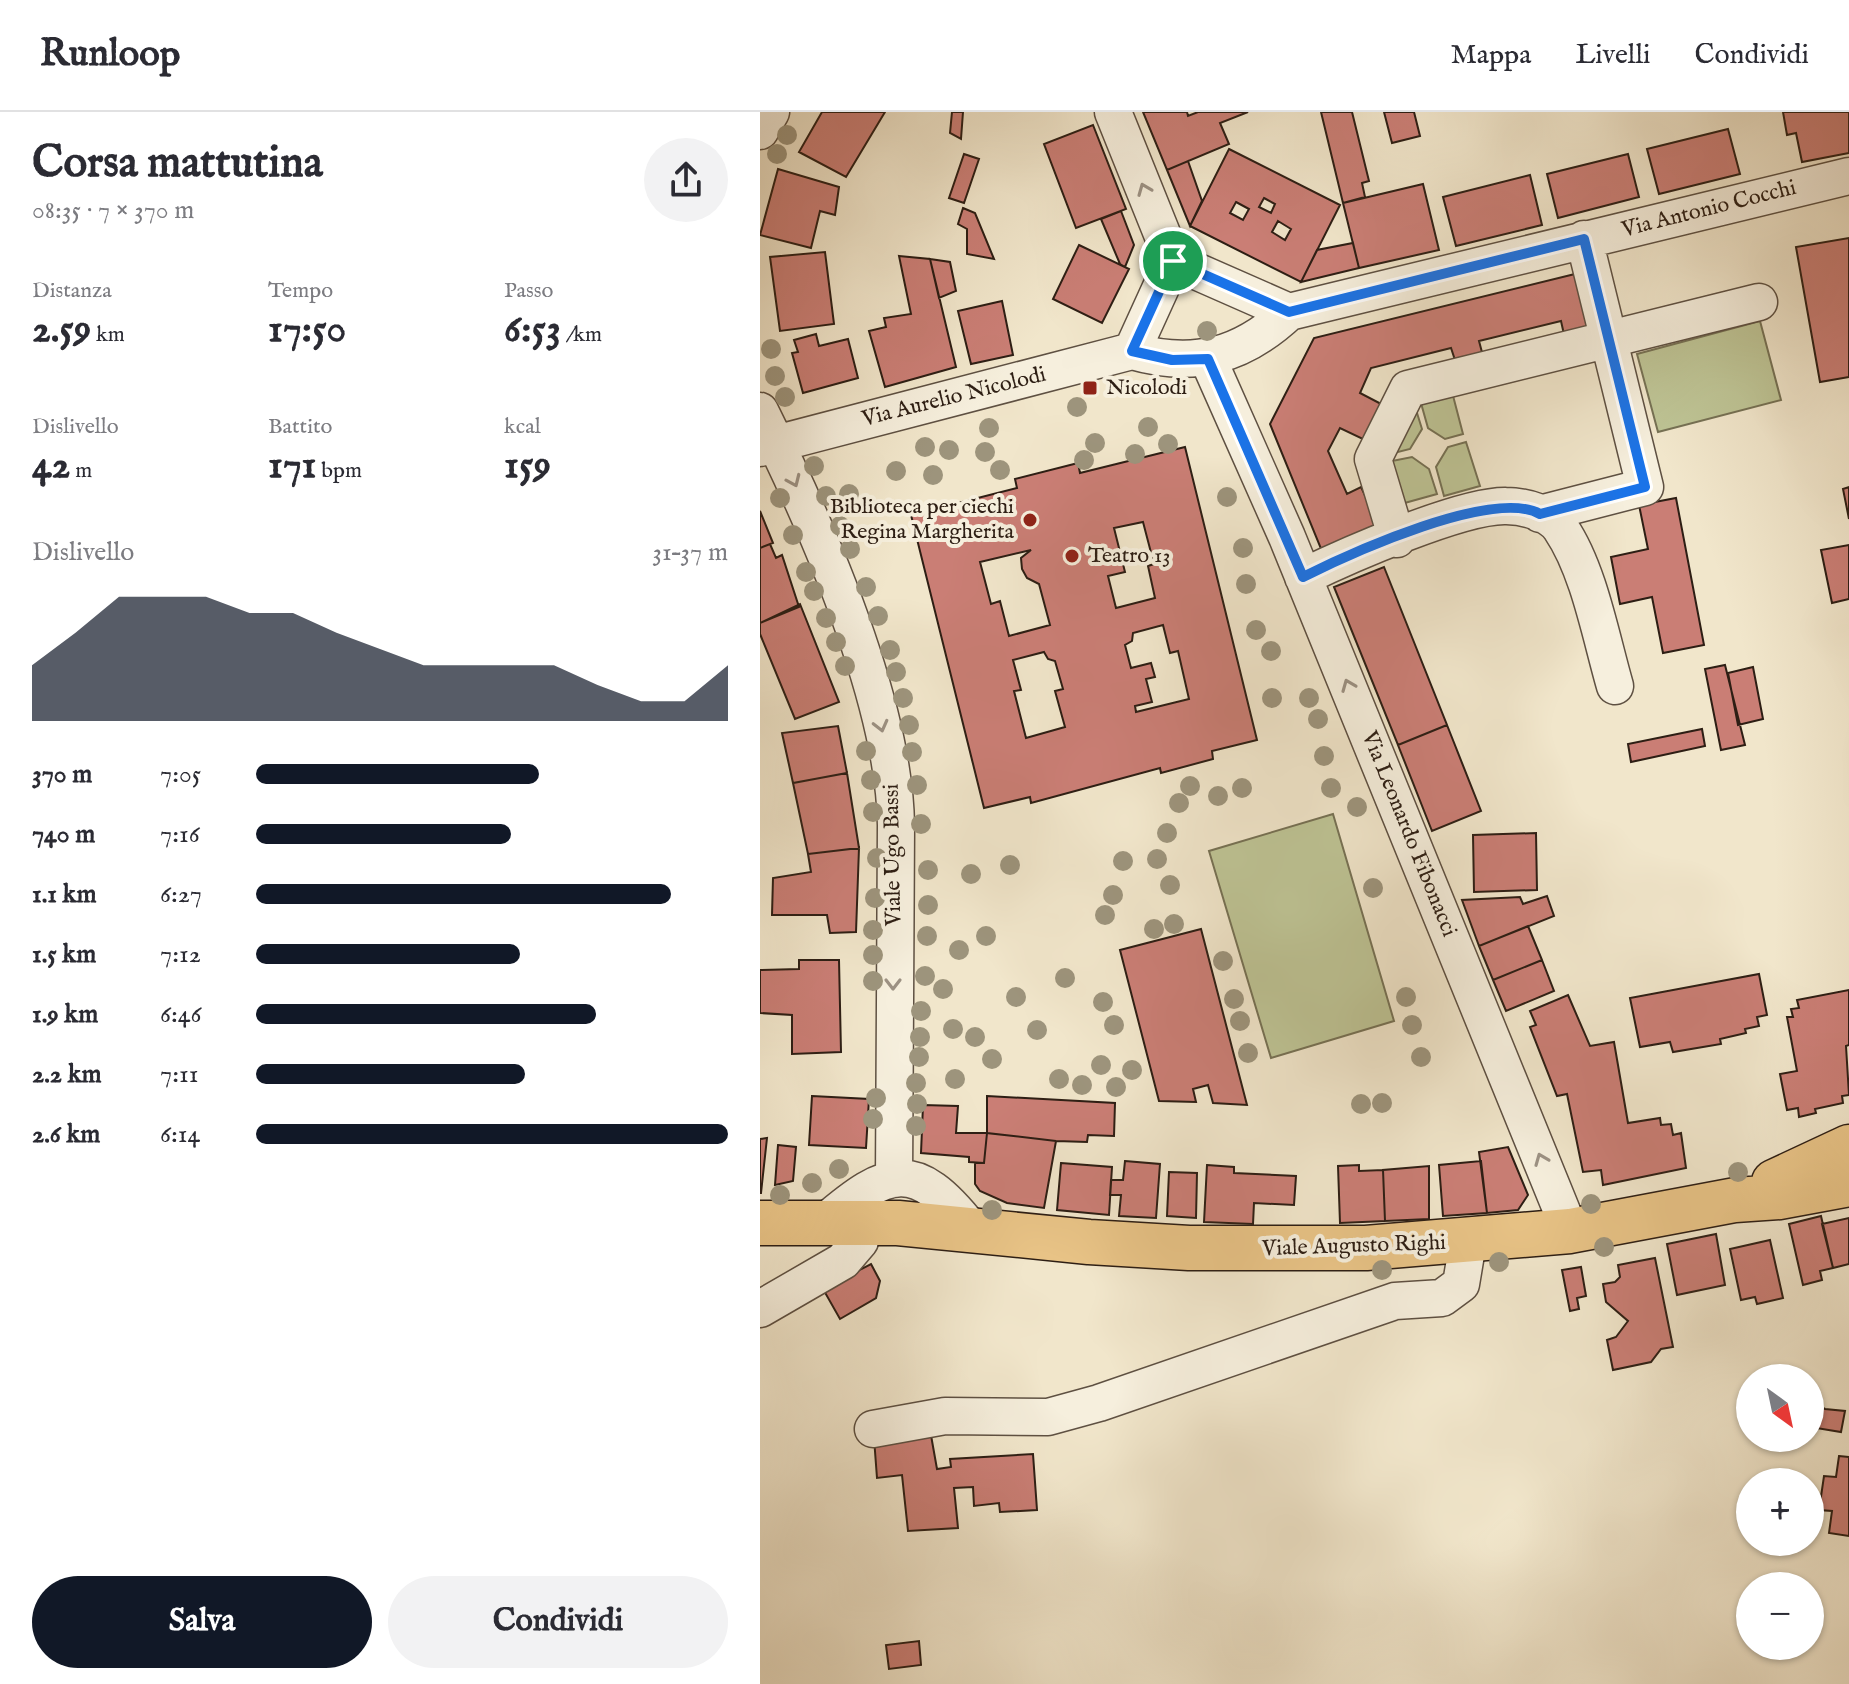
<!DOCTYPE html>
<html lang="it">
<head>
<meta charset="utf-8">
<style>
  :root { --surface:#fff; --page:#f2f2f3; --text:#2b2b33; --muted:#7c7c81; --line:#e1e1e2; --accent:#111827 }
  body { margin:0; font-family:"IM FELL English",serif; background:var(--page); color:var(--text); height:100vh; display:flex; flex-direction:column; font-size:30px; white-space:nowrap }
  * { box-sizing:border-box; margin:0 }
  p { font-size:26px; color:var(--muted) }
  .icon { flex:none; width:44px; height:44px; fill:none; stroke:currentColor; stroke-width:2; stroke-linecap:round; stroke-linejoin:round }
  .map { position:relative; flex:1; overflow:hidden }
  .drawer { display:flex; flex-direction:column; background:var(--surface); width:760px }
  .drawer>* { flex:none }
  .needle { width:52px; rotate:147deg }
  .controls { position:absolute; left:976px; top:1252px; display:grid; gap:16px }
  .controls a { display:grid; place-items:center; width:88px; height:88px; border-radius:50%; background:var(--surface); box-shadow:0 2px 6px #0004; font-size:40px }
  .pin { position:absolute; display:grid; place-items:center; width:68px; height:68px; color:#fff; margin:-34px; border:4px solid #fff; border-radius:50%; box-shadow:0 2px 8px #0007 }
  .round { display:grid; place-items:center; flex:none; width:84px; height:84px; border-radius:42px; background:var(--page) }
  .summary { display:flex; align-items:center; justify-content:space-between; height:136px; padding:0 32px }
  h1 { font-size:44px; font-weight:700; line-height:60px }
  .figures { display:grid; grid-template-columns:repeat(3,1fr); gap:12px; height:136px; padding:8px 32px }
  .figures div { display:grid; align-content:center }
  .figures b { font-size:40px; font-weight:700 }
  .figures small { font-size:22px; font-weight:400 }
  .figures p { font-size:22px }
  .chart { height:224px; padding:16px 32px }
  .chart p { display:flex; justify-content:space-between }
  .chart svg { width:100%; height:144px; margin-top:8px; fill:var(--accent); opacity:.7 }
  .button { display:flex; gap:16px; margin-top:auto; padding:16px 32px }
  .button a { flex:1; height:92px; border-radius:48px; background:var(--accent); color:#fff; font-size:32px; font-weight:700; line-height:92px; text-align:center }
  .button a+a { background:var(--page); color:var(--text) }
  ul { padding:0 32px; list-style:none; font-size:26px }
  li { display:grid; grid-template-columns:128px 96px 1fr; align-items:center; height:60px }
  li i { height:20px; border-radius:10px; background:var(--accent) }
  header { display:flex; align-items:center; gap:48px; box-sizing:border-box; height:112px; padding:0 40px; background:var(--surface); border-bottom:2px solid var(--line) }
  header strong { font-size:38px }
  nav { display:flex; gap:44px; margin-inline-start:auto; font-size:28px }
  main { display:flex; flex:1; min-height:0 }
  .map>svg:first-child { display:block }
</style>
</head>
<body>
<header>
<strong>Runloop</strong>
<nav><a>Mappa</a><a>Livelli</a><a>Condividi</a></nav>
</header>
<main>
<section class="drawer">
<div class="summary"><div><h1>Corsa mattutina</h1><p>08:35 · 7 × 370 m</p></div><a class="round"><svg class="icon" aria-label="share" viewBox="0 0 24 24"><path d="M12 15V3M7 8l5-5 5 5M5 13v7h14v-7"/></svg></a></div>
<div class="figures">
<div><p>Distanza</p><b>2.59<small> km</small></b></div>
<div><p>Tempo</p><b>17:50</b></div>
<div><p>Passo</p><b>6:53<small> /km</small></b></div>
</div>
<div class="figures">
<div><p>Dislivello</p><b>42<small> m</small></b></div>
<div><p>Battito</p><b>171<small> bpm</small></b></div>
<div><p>kcal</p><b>159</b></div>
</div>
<div class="chart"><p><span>Dislivello</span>31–37 m</p>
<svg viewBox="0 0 160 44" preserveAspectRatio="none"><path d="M0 44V27L10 17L20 6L30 6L40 6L50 11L60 11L70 17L80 22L90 27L100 27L110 27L120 27L130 33L140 38L150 38L160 27V44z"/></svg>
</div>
<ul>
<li><b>370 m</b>7:05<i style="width:60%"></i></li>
<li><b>740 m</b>7:16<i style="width:54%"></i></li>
<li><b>1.1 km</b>6:27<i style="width:88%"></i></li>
<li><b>1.5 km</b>7:12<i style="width:56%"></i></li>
<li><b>1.9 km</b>6:46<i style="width:72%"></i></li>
<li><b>2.2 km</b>7:11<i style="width:57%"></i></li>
<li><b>2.6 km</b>6:14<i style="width:100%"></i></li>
</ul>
<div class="button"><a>Salva</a><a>Condividi</a></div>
</section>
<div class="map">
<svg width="1089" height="1572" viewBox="0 0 1089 1572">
  <rect width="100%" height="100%" fill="#f1e6cb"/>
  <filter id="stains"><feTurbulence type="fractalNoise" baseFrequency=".0025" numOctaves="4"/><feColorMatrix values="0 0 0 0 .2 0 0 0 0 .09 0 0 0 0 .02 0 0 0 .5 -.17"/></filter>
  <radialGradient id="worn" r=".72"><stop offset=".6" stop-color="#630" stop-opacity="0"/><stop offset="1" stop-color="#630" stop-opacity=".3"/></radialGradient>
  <!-- green -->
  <path fill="#bec495" stroke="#767154" stroke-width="2" d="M1000,209L1021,288L898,320L877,242Z
    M691,276L703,322L685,327L668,316L659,284Z
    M653,288L662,317L650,337L626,343Z
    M706,330L720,374L684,384L676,355L688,335Z
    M652,345L669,357L677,382L641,392L627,350Z
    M573,702L634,909L511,946L449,739Z"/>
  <!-- building -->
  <path fill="#ca7e75" stroke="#2d1e14" stroke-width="2" fill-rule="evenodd" d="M62,0H125L86,65L39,40Z
    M192,0H203L201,27L190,21Z
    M383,0H427L428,4L438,0H488L460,11L469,32L407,58Z
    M561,0H592L609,69L602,71L605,85L583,91Z
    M624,0H654L660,24L632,31Z
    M1023,0H1089V41L1042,50L1036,21L1027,23Z
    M333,13L366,97L316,116L284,32Z
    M968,17L980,62L899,82L887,37Z
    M469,37L580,93L541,170L430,114ZM504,86L515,92L511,101L499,95ZM476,90L489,97L483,108L470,101ZM518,109L531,117L525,128L512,120Z
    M204,42L219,47L204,91L189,86Z
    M868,42L879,85L798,106L787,62Z
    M428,49L442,89L430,114L407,58Z
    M18,57L79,75L75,103L60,99L51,136L0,123Z
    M770,63L782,113L696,134L683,85Z
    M663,72L679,138L599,156L583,91Z
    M203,96L215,101L234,147L207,142V117L198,112Z
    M361,99L374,133L365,155L360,152L341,107Z
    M1089,126V265L1060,270L1036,135Z
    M593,131L599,156L541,170L557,138Z
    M319,133L369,157L342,211L293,187Z
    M65,140L74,212L20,219L10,145Z
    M139,144L170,147L196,255L125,275L109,219L126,215L124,206L151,202Z
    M170,147L190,150L196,179L179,186Z
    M819,161L834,220L805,227L801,209L719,229L723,244L696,251L691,236L611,256L600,281L625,294L607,329L580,316L568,339L587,382L601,375L625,425L566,449L510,312L554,226Z
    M242,189L253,243L211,252L198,199Z
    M56,222L59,234L88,227L98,266L43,281L32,241L38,240L34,228Z
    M425,335L497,628L452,639L453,647L401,661L400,656L271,691L270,685L224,696L151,403L257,376L255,367L318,351L320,361ZM383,410L394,452L388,454L395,486L356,496L348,464L365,460L354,416ZM271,438L261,446L262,457L267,466L279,472L290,513L249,524L240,489L231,492L220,450ZM403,513L410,541L418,539L429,587L376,600L375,594L392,590L386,567L395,565L391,551L371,556L365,533L372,529L373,521ZM284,540L288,547L295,549L303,577L295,579L305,615L266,626L254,579L261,578L253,548Z
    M1089,375V407L1083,377Z
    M916,386L944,533L903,541L892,485L860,492L851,445L888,437L879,393Z
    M0,399L13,431L0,436Z
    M10,432L16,446L22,443L39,495L0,511V436Z
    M1089,433V487L1072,491L1061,438Z
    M624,455L687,613L638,633L574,475Z
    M40,492L79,590L35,607L0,522V511Z
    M965,553L985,633L961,638L945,557Z
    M993,555L1003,607L978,613L968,561Z
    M687,613L721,699L672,719L638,633Z
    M78,614L87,661L33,671L22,621Z
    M942,617L945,634L871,650L868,632Z
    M87,661L99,736L48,742L33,671Z
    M776,721L777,778L714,780L713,723Z
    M99,736L96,820L70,821L67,803H12L13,766L51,760L48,742Z
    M787,784L794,804L719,834L702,788L760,785L763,792Z
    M768,814L782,848L733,868L719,834Z
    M441,817L487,993L453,991L448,973L433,977L436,990L399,989L360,838Z
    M39,848H79L81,940L32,942V903L0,901V858L39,857Z
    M782,848L794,879L746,899L733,868Z
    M999,862L1007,903L997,905L999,914L985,917L986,921L960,927L961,932L913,940L910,930L880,935L870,886Z
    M1089,878V933L1086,934L1089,983L1082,984L1083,991L1055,997L1056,1001L1039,1005L1038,996L1027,998L1020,962L1037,959L1027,905H1033L1031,897L1039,896L1037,888Z
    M808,883L830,934L854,930L868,1011L900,1006L901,1013L911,1012L913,1023L921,1021L926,1056L843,1073L841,1058L823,1060L807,982L797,984L770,915L776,913L770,899Z
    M52,984L109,987L106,1036L49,1033Z
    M227,984L355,991L354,1024L328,1023L327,1030L296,1029L227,1021Z
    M163,993L198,994L196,1021H227L224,1051L209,1050V1045L161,1041Z
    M227,1021L296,1029L284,1096L247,1091L220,1079L215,1072V1051H224Z
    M7,1026L1,1081H0V1027Z
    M18,1033L36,1035L33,1069L15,1073Z
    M748,1035L768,1083L758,1098L727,1101L719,1040Z
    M365,1049L400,1052L396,1106L359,1104L361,1083H350L351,1068H363Z
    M721,1049L727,1101L683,1104L679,1053Z
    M301,1051L352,1055L349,1103L297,1098Z
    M447,1053L474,1055V1061L536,1064L534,1093L494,1091L493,1112L444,1110Z
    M599,1053V1059L623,1058L625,1109L580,1111L578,1054Z
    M669,1054V1107L625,1109L623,1058Z
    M409,1060L437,1061L436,1106L407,1104Z
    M1061,1104L1073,1156L1060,1159L1062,1168L1043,1173L1029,1112Z
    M1089,1106V1152L1073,1156L1062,1112Z
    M956,1122L965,1173L917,1183L907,1132Z
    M1010,1128L1023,1186L997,1192L995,1185L981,1188L970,1137Z
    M895,1146L913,1235L901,1237L891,1250L853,1258L847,1228L856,1225L868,1209L846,1190L843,1172L855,1170L860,1165L858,1153Z
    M111,1152L120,1169L116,1186L80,1207L63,1177Z
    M821,1155L826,1184L817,1186L819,1197L810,1199L802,1158Z
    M1050,1289L1065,1297L1085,1299L1081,1320L1050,1315Z
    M169,1312L177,1357L191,1355L190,1347L273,1342L277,1398L240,1400L239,1391L214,1394L213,1375L194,1376L198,1416L148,1419L142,1363L117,1366L114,1326Z
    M1079,1344L1089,1345V1424L1069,1421L1072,1399L1059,1398L1064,1364L1076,1365Z
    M159,1529L161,1553L129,1557L126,1533Z"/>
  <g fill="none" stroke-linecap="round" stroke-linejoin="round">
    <!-- minor casing -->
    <g stroke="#5e5042" stroke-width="39">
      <path id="minor" d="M353,0L413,149
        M0,19L11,0
        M413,149L529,200
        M372,239C434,257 482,244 529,200L1089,64
        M372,239L413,149
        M448,247L527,425L810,1119
        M0,299C56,412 134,587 136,713L134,1067
        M0,336L372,239
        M780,402L885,375L824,127
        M637,427L613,347L648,277L999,190
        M543,465C586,444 702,393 746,394C764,394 791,401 801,417C829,458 841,526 855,574
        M66,1109C128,1056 155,1046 210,1116
        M0,1197L83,1149L100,1129L102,1110
        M113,1317L185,1304L288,1305L339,1291L635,1189L682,1186L701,1172L708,1130"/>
    </g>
    <!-- major casing -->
    <g stroke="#2d1e14" stroke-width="47">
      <path id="major" d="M1014,1070L1089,1035
        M0,1111H138L329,1130L429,1136H606L810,1119L975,1088L1020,1085L1089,1072"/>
    </g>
    <!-- minor -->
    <use href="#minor" stroke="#f6efdd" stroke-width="36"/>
    <!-- major -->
    <use href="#major" stroke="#e8c386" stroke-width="44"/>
  </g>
  <!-- trees -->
  <g fill="#9d947c">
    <circle cx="27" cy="23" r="10"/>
    <circle cx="17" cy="42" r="10"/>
    <circle cx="447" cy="219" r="10"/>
    <circle cx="11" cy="237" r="10"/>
    <circle cx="15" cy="264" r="10"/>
    <circle cx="25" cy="285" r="10"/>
    <circle cx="317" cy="295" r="10"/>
    <circle cx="388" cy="315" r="10"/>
    <circle cx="229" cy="316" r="10"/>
    <circle cx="335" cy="331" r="10"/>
    <circle cx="408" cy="332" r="10"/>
    <circle cx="165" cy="335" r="10"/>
    <circle cx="189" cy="338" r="10"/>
    <circle cx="225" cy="340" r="10"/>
    <circle cx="375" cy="342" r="10"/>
    <circle cx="324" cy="348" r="10"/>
    <circle cx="54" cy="354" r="10"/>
    <circle cx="240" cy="358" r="10"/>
    <circle cx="136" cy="359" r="10"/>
    <circle cx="173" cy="363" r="10"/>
    <circle cx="89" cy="382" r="10"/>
    <circle cx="66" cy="384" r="10"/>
    <circle cx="467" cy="385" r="10"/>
    <circle cx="20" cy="386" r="10"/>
    <circle cx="80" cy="414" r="10"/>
    <circle cx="33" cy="423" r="10"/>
    <circle cx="483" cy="436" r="10"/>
    <circle cx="90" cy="437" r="10"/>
    <circle cx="46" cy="460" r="10"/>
    <circle cx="486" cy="472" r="10"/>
    <circle cx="106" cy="475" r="10"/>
    <circle cx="54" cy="479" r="10"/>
    <circle cx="118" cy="504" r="10"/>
    <circle cx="66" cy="506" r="10"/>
    <circle cx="496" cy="518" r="10"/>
    <circle cx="76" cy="530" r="10"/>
    <circle cx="130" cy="538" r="10"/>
    <circle cx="511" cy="539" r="10"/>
    <circle cx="85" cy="554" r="10"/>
    <circle cx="136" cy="560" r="10"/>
    <circle cx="143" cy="586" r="10"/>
    <circle cx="512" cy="586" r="10"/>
    <circle cx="549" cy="586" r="10"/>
    <circle cx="558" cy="607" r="10"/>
    <circle cx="149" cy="613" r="10"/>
    <circle cx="106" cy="639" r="10"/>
    <circle cx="152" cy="640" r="10"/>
    <circle cx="564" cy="644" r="10"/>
    <circle cx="111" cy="668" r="10"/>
    <circle cx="157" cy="673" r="10"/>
    <circle cx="430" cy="674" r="10"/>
    <circle cx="482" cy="676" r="10"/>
    <circle cx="571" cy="676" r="10"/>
    <circle cx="458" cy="684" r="10"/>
    <circle cx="419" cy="691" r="10"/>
    <circle cx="597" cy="695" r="10"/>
    <circle cx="113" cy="700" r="10"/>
    <circle cx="161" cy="712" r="10"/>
    <circle cx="407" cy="721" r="10"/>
    <circle cx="117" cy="746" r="10"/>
    <circle cx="397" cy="747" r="10"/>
    <circle cx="363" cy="749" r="10"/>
    <circle cx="250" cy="753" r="10"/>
    <circle cx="168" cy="758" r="10"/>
    <circle cx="211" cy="762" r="10"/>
    <circle cx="410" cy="773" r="10"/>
    <circle cx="613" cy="776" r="10"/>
    <circle cx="353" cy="783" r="10"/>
    <circle cx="115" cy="786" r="10"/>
    <circle cx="168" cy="793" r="10"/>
    <circle cx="345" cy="803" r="10"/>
    <circle cx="414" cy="812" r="10"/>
    <circle cx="394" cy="817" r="10"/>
    <circle cx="113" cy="818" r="10"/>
    <circle cx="167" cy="824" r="10"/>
    <circle cx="226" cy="824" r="10"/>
    <circle cx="199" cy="838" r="10"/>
    <circle cx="113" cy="843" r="10"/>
    <circle cx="463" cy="849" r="10"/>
    <circle cx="165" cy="864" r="10"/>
    <circle cx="305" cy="866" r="10"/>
    <circle cx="113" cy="869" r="10"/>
    <circle cx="183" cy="877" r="10"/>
    <circle cx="256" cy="885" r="10"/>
    <circle cx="646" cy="885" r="10"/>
    <circle cx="474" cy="887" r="10"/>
    <circle cx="343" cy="890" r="10"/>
    <circle cx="161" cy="899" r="10"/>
    <circle cx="480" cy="909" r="10"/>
    <circle cx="354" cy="913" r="10"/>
    <circle cx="652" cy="913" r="10"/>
    <circle cx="193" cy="917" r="10"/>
    <circle cx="277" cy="918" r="10"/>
    <circle cx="160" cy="925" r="10"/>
    <circle cx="215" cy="925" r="10"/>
    <circle cx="488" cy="941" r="10"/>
    <circle cx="159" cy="945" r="10"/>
    <circle cx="661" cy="945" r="10"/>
    <circle cx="232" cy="947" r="10"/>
    <circle cx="341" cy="953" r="10"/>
    <circle cx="372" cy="958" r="10"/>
    <circle cx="195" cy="967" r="10"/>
    <circle cx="299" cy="967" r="10"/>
    <circle cx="156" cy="971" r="10"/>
    <circle cx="322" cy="973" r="10"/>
    <circle cx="356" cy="975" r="10"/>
    <circle cx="116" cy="986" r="10"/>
    <circle cx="622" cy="991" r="10"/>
    <circle cx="157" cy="992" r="10"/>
    <circle cx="601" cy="992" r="10"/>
    <circle cx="113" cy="1007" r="10"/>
    <circle cx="156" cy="1014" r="10"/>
    <circle cx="79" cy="1057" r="10"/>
    <circle cx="978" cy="1060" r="10"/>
    <circle cx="52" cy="1071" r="10"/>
    <circle cx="20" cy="1083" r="10"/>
    <circle cx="831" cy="1092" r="10"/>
    <circle cx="232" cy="1098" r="10"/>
    <circle cx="844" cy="1135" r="10"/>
    <circle cx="739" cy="1150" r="10"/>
    <circle cx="622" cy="1158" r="10"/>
  </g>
  <!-- one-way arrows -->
  <defs><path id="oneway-chevron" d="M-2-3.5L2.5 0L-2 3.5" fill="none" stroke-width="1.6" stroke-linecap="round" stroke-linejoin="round" transform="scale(2)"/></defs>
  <g stroke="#9c9183">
    <use href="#oneway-chevron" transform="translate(384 77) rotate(-112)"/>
    <use href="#oneway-chevron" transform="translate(34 369) rotate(66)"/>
    <use href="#oneway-chevron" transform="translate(588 573) rotate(-112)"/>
    <use href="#oneway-chevron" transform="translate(121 614) rotate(76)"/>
    <use href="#oneway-chevron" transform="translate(133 872) rotate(90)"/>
    <use href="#oneway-chevron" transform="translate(781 1047) rotate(-112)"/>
  </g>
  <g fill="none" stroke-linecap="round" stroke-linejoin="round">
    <!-- route casing -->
    <g stroke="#fff" stroke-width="16">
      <path id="route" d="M824,127L885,375L780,402C733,376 591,441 543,465L448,247L412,248L372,239L413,149L529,200Z"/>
    </g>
    <!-- route -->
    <use href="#route" stroke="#1a73e8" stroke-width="10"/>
  </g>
  <!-- markers -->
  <g fill="#8f2418" stroke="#f6efdd" stroke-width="3">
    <rect x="322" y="268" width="16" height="16" rx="4"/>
    <circle cx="270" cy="408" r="8"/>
    <circle cx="312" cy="444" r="8"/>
  </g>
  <g text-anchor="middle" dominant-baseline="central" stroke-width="8" stroke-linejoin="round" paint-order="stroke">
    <!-- street labels -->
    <g font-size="22" fill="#2d1e14" stroke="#f6efdd">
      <text transform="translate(949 97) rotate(-14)">Via Antonio Cocchi</text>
      <text transform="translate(194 285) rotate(-14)">Via Aurelio Nicolodi</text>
      <text transform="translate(649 722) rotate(68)">Via Leonardo Fibonacci</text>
      <text transform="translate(133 743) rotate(-91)">Viale Ugo Bassi</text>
      <text transform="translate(594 1134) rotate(-2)">Viale Augusto Righi</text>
    </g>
    <!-- poi labels -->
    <g font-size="22" fill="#2d1e14" stroke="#f6efdd" text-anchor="start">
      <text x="346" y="276">Nicolodi</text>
      <text x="254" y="395" text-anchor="end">Biblioteca per ciechi<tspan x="254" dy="25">Regina Margherita</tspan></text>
      <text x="328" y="444">Teatro 13</text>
    </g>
  </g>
  <rect width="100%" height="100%" filter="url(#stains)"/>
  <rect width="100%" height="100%" fill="url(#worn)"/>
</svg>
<div class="controls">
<a><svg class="needle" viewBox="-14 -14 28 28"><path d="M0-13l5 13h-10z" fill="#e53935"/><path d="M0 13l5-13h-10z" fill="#7c7c81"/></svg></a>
<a>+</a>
<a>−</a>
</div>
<div class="pin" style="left:413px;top:149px;background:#1e9e55"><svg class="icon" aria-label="arrive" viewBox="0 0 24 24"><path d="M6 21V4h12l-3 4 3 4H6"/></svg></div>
</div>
</main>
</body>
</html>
